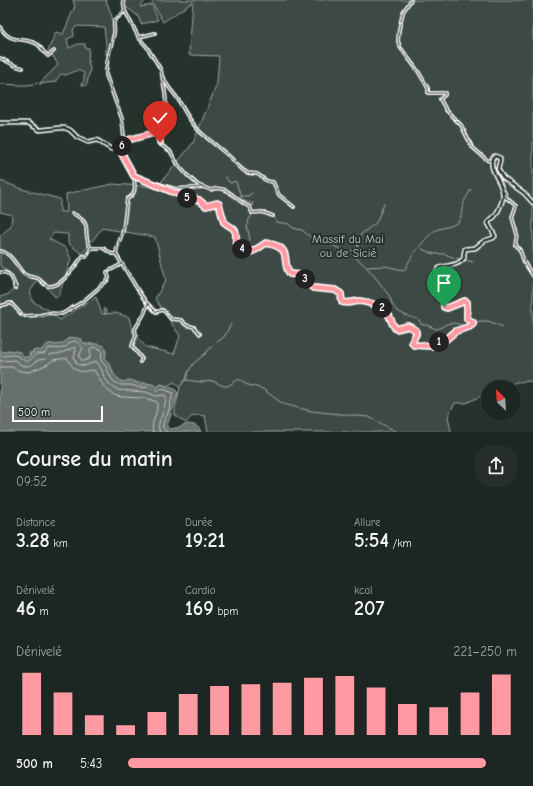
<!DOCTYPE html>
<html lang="fr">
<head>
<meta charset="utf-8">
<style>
  :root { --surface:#1c2622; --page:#252e2a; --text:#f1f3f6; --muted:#a0a5a5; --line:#3a4340; --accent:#ff9aa2 }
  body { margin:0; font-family:"Comic Neue",sans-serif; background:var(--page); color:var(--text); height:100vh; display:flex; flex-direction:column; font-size:15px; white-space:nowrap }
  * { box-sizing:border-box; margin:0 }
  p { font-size:13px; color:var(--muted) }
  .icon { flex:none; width:22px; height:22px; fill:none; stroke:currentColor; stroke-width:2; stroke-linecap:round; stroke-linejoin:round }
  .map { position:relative; height:432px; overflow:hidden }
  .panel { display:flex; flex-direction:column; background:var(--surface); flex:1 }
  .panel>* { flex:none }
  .needle { width:26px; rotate:335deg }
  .fabs { position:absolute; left:481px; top:380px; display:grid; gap:8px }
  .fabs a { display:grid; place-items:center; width:40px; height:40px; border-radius:50%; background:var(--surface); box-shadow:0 1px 3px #0004,0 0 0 1px var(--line); font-size:20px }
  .scale { position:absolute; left:12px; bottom:10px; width:91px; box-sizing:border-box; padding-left:4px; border:2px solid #fff; border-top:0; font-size:11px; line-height:14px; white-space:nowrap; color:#fff; -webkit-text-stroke:3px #26332d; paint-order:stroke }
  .pin { position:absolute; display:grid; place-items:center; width:34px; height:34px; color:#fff; margin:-41px -17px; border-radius:50% 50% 50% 0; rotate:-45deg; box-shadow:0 0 4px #0007 }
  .pin .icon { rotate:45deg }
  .km { position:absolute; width:20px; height:20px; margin:-10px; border-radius:50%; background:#222; color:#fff; font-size:11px; line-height:20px; text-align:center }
  .round { display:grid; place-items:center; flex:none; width:42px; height:42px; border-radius:16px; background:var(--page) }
  .overview { display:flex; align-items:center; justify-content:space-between; height:68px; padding:0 16px }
  h1 { font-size:22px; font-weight:700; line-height:30px }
  .figures { display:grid; grid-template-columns:repeat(3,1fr); gap:6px; height:68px; padding:4px 16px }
  .figures div { display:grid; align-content:center }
  .figures b { font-size:20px; font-weight:700 }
  .figures small { font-size:11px; font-weight:400 }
  .figures p { font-size:11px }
  .chart { height:112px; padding:8px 16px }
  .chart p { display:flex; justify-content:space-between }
  .chart svg { width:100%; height:72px; margin-top:4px; stroke:var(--accent); stroke-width:6 }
  ul { padding:0 16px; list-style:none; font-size:13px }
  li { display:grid; grid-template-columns:64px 48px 1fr; align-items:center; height:30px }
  li i { height:10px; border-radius:5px; background:var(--accent) }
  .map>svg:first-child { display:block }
</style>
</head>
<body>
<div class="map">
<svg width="533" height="432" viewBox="0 0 533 432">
  <rect width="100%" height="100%" fill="#26332d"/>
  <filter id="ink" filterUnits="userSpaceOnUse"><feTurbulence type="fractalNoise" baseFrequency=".025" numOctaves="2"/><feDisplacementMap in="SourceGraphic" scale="8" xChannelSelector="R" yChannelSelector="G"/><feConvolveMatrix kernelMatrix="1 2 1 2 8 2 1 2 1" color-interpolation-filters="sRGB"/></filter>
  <g filter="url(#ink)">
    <!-- green -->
    <path fill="#3e4944" stroke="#9ea4a2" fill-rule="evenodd" d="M73,0H106L112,17L114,31L108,54L106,55V44L104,27L78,26L73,29L74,36L67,39L69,48L78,44H85V48H89L88,60L90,70L87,84L84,86L81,84L84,81V73L78,70L66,75L61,74L55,82L39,84L58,65L53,56L47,53L56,32L63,34L75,6Z
      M124,0H146L140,7L152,5L158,20L141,24L138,16L125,6Z
      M151,0H533V381L516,382L507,387H488V393L466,403H455L448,416L451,432H208L205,416C196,414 191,415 186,423L175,415V409L180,388L174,382L167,386L161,384L157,387C152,383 147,383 142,383V387C134,376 126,386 117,379C113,375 113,371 111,367C109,364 107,362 105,359L106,351L104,346L90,343L89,345L82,342L68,338L64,343L56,346C49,342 45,345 41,351H33V353H29L30,356L24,358L20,352L8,350V352H3L0,350V297L9,294L16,286L10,273L0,266V236L11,226L12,215L0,212V183L1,181L25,190L60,199V212H67L66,194L113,184L157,187L193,143L217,84L219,56L189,55L193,2L163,22ZM102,228L155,237L166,280L155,299L180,336L174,354L146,347L133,333L129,317L115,313L105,314L107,313L105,309H103L105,314H102L96,297L60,320L49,310L33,302L30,292L39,278L55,297L59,295L71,259L66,248L49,239L54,233L68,234V243L82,254Z"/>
    <!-- water -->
    <path fill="#67706c" stroke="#a4a9a7" d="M71,337L82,339V342L87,345C93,344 100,342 106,348L105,359L109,363L113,373L117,378L122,382L132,380L136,383H140L142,387L143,383L152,384L157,387L161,384L175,389L178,393L167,426L169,429C173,429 176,427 179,428C186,422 198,423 201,432H0V350L3,352H8V350L20,352L25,358L30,356V353H34L32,351L38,350L41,351C45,345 49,342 56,345L64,343Z"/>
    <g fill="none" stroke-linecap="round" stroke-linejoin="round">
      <!-- shore -->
      <path stroke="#c2c6c4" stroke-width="1" d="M0,355C5,357 8,355 13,355C25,356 23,369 36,354H44L49,348C55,348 59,350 65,347C68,345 67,345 70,343C75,338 79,344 83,348L79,356L81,360L84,361L90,358V349L93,347L101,349L102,351L101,361L106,366L109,374L113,381L120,385H131L141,388L147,387L157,391L163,389L173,393L168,413L163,423V428L167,432
        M0,361L15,360L21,365L28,366L33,364L38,360L46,359L51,354C61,355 67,350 75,347L76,349L74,358L77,364L85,366L96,361L102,370L104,377L109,384L118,390L146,392L156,396L163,395L166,396C166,400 164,408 163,412C161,420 156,424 160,432
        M0,367H12L20,371L29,372L48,364L53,360L67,358C76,374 78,372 94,370L105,388L114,395L121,397L145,398L157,402C159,413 150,421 153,432"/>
      <!-- stream -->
      <path stroke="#a4a9a7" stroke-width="1" d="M0,84C11,84 28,87 37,83
        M226,176V178L229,182L232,183L234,181L236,182L242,200L249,203H253L251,209
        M241,196H248L252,193
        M274,217L276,222L289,224L293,228L302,230L310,237
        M312,238C331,244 355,253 368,269C375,276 381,285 387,293C390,296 391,300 392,304C396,313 409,317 418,319L422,325H427L436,329L440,328L446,324L453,323L463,325L482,321H488L503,327
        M250,240L247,226L249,223L248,221L251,217L252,212
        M422,249L434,254H445L452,257L473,262
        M347,252L357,249L361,234L376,223L384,204
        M368,267L385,266L403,270L406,268C407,261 429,233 436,230C443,227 453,227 459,221C462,216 461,211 463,206C464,200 468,195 471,189
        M186,380L188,372L194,363L205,354L214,344L224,337L231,324
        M179,388L185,380L202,382L213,381L223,386H228L237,380H241L245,384L263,389L283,404L311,411L369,417L395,431"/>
      <!-- street casing -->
      <g stroke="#fff" stroke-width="4">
        <path id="street" d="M411,0L403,12L399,29L398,41L400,47L418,71L428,88V93H445V95L440,99L446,110L461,125L472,147L487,160L491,161
          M125,11L139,38L147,47L161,70L165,92L167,113C166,117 164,119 161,122C156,129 159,137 161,145L170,151L179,166L187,175L198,185L203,187
          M0,27C11,45 22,36 37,44C42,47 43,53 48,56L54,51
          M139,37L155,33
          M0,58L16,66L23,68
          M164,78C167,88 175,93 179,101C186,114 194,128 206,137C214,144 222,150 230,157C236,162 240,170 248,173C250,174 254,173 257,174C263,177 264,182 273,182L279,195L294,207
          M124,141L157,132
          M121,149L124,137L122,119L106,75C106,60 111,48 114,33C115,29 113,25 114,21L125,11L123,0
          M134,177C135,187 137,194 127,199L123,231L117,248L116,254L139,292L146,302L156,312L163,310L171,319L181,320L186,325L194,327L200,334
          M155,183L176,189L203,187L211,190C228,183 236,202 250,207L252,213L262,212L273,216
          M504,191L507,198
          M504,197L509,200L516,206L512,217L517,234L515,245L520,250L524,262L533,276
          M72,213C96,225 80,231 91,248
          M0,251C11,252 17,267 24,274C29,278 35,276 39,279C43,282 44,286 49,286C62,288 76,264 83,256L86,257L91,248H103L112,254H116
          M0,272C13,273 11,278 16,287L15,289L14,285
          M0,306L11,303L21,314L25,316L40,315L50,313L62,314L82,302L108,280L109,278L107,272L122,264
          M140,362L142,359L132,346L136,335L135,329L144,314L148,304"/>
      </g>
      <!-- secondary casing -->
      <g stroke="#fff" stroke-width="5.5">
        <path id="secondary" d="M0,123H28L40,130L60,128H65L70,130L77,137L88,142L97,140L111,149H121L125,160L134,176L188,199L199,200L206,206L219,204L223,222C234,230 237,227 235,242L241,246L244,253C254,253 258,247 266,243C295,248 280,260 290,274L300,275L313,288L335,290L341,293L342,302C348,304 352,302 358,301C364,301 377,305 383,308C391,313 390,323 396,329C405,328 409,324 416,330V335L412,342L414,345L431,346L443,341L455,331L469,327L473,324V322L467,319V302L465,301L447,308L444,307L441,298V284L434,275L439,268C447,265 459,266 464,258V254L465,249L475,248L484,241L493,238L495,236L488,223C490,219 492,219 495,216C498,212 503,201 503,196C504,183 487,170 493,157L495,156L500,158V161L498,169L503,178L524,193L533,203"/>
      </g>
      <!-- street -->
      <use href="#street" stroke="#26332d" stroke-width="1"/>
      <!-- secondary -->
      <use href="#secondary" stroke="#26332d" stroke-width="2.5"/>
    </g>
  </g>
  <g fill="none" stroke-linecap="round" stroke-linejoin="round" filter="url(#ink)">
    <!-- route casing -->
    <g stroke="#fff" stroke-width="8">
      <path id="route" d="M160,142L158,132L124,141L121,149L122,154L134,176L188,198L199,200L206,206L217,203L219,204L224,222C234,230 237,227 236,242L241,246L244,253C254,253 259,247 266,243C295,248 280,261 290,274L300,275L313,288L335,290L341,294L342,302C348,304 352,302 358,301C364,301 377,305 383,308C391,313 390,323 396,329L408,326L416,330V334L412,342L414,345L431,346L444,341L456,331L469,327L473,324V322L467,319V302L465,301L447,308L444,307"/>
    </g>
    <!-- route -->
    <use href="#route" stroke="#ff9aa2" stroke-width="5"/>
  </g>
  <g text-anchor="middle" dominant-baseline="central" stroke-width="4" stroke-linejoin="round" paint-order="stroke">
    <!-- park labels -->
    <g font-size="12" fill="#bbbfbe" stroke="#26332d">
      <text x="348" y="239">Massif du Mai<tspan x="348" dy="14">ou de Sicié</tspan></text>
    </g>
  </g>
</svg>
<div class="fabs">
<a><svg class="needle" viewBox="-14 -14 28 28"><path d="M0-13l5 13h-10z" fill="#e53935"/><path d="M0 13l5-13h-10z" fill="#a0a5a5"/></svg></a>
</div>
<div class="scale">500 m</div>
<div class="pin" style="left:444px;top:307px;background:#1e9e55"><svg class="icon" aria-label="arrive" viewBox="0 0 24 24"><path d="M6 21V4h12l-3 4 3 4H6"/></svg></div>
<div class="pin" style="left:160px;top:142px;background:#d93025"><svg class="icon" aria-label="check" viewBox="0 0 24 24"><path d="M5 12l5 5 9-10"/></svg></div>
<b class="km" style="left:439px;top:342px">1</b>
<b class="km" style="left:382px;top:308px">2</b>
<b class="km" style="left:305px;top:279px">3</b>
<b class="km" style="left:242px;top:249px">4</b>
<b class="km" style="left:187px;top:198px">5</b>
<b class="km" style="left:122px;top:146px">6</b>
</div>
<section class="panel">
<div class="overview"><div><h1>Course du matin</h1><p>09:52</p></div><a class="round"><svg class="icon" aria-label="share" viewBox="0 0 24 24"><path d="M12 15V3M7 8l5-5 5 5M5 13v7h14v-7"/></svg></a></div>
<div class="figures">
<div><p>Distance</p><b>3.28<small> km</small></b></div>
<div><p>Durée</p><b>19:21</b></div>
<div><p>Allure</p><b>5:54<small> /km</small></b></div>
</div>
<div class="figures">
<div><p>Dénivelé</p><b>46<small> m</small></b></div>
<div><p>Cardio</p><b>169<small> bpm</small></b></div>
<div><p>kcal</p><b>207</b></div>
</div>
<div class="chart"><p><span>Dénivelé</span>221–250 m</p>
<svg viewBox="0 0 160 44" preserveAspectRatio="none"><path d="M5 44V6M15 44V18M25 44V32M35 44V38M45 44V30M55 44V19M65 44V14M75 44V13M85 44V12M95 44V9M105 44V8M115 44V15M125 44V25M135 44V27M145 44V18M155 44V7"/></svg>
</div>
<ul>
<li><b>500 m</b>5:43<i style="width:92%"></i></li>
</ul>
</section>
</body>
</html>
